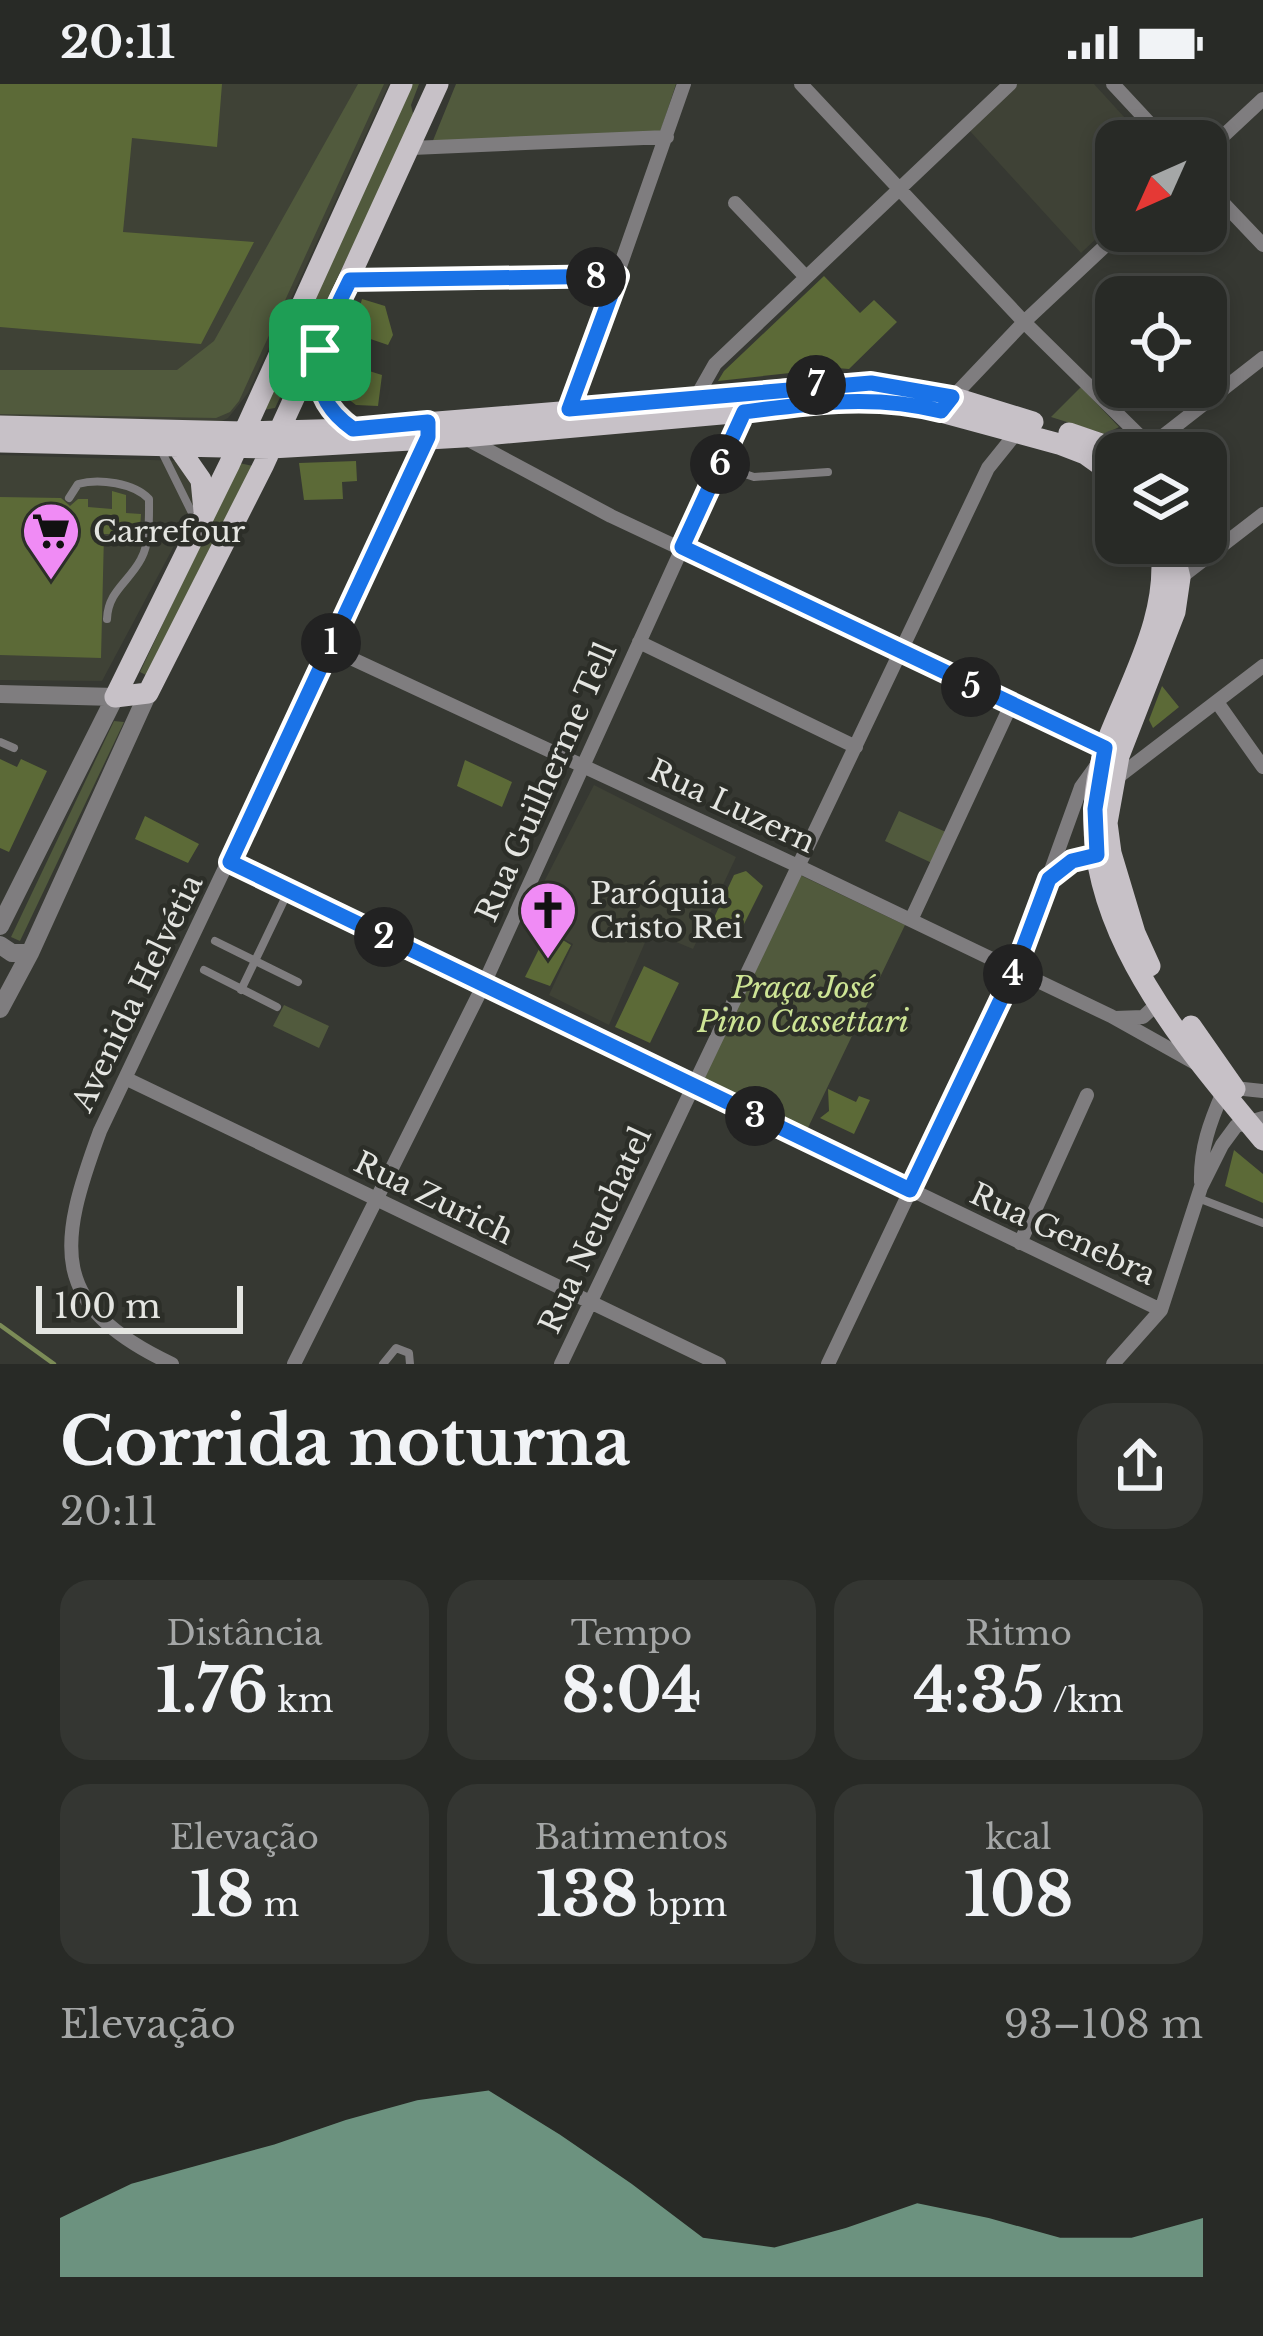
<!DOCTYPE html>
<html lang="pt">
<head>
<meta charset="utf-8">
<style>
  :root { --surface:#282a26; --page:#343632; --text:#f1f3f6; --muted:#a5a7a7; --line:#444643; --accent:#8abfa5 }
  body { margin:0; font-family:"Libre Baskerville",serif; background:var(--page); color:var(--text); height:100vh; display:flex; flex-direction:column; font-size:45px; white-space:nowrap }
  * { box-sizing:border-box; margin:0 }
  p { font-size:39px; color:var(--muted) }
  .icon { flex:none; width:66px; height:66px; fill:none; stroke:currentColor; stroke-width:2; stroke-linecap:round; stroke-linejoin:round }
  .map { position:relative; height:1280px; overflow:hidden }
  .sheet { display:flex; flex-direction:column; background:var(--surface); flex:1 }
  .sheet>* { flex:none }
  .needle { width:78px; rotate:225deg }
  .buttons { position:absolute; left:1095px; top:36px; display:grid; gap:24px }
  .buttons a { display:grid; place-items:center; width:132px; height:132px; border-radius:24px; background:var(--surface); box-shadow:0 6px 18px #0003,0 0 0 3px var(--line); font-size:60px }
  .scale { position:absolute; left:36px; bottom:30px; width:207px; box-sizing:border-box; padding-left:12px; border:6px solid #e4e5e1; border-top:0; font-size:33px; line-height:42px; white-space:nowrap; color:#e4e5e1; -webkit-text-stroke:9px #2c2e28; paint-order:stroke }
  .pin { position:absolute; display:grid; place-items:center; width:102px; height:102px; color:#fff; margin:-51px; border-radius:24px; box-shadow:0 6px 18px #0006 }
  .km { position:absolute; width:60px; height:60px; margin:-30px; border-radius:50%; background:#222; color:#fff; font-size:33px; line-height:60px; text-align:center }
  .round { display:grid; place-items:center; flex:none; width:126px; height:126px; border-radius:36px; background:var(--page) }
  .head { display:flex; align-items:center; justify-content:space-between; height:204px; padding:0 60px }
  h1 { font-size:66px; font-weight:800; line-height:90px }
  .figures { display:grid; grid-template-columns:repeat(3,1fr); gap:18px; height:204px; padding:12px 60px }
  .figures div { display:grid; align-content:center; border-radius:30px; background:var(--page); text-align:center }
  .figures b { font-size:60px; font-weight:800 }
  .figures small { font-size:33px; font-weight:400 }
  .figures p { font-size:33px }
  .chart { height:336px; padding:24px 60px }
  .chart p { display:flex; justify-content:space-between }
  .chart svg { width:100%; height:216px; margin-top:12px; fill:var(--accent); opacity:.7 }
  .status { display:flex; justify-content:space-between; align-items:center; height:84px; padding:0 60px; background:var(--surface); direction:ltr }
  .status svg { height:33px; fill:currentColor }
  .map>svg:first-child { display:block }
</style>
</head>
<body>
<div class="status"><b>20:11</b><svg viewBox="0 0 49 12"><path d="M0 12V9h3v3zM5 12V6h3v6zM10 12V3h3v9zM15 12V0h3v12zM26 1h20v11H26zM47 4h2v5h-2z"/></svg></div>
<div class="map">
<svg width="1263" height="1280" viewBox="0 0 1263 1280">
  <rect width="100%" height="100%" fill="#363832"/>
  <!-- built -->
  <path fill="#3f4236" d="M0,0H389L248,309L228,334L220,338L0,335Z
    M1017,0H1094L1146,57H1116V136L1081,169L969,46Z
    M0,371L181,377L199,402L191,430L102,597L0,596Z
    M594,701L736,773L693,865L650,847L609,941L549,911L573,860L546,845L550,836L530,825Z"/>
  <!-- green -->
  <path fill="#515a3d" d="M358,0H384L239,317L230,328L216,334L0,330V286H177L214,257Z
    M408,0H419L411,21L414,34L275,324L263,326Z
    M456,0H676L660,49L432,59Z
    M1081,303L1119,343L1105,350L1051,333Z
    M239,379L253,382L152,594L140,588Z
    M114,637L124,638L20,857L11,853Z
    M899,727L948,749L934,780L885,757Z
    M800,791L905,841L805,1050L700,999Z
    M284,921L329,942L319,964L273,942Z"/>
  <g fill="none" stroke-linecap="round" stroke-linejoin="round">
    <!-- stream -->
    <path stroke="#7c8c57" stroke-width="4.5" d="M0,1241L54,1280"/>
  </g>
  <!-- building -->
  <path fill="#5c6a37" d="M0,0H222L217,63L132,54L123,148L254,158L201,260L0,243Z
    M824,192L860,229L874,216L897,238L849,285L800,281L790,289L718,297L724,287Z
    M362,215L385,222L393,251L388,261L353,249Z
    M353,282L382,291L378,322L356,321L343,311L340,296Z
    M356,377L357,397L342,398L343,415L304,416L299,379Z
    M112,407L126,411V429L141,430L140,445V451L104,450L101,574L0,571V413L61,414L70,422L78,415H88V423L112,425Z
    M1162,602L1179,623L1153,644L1149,636Z
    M0,675L17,683L21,675L47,687L9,768L0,764Z
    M465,676L512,698L502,723L457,702Z
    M145,732L199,760L188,779L135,755Z
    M746,787L763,802L738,852L724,849L713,836L734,791Z
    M548,847L571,861L550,902L525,893Z
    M644,882L679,899L650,959L615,943Z
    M828,1005L856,1018L859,1012L870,1016L854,1050L820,1034L829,1027Z
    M1234,1066L1263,1090V1119L1225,1102Z"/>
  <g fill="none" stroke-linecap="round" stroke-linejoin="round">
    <!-- service -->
    <path stroke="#7f7d7f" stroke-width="8" d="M160,364L196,437
      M721,382L754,393L828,388
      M69,414L78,400C99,394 134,399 149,415C149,433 150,459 141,475C129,498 108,507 107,535
      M0,658L14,664
      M215,857L298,898
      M204,886L277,923
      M241,906L288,808
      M1198,1114L1263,1139
      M383,1280L396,1264L409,1269L410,1280"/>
    <!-- minor -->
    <path stroke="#7f7d7f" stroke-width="14" d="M801,0L1024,238L1149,361
      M1113,0L1166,57
      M412,64L667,53
      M1206,68L1263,15
      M1206,101L1263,161
      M735,119L804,191
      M349,196L618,192
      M950,316L1024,238L1121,147
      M694,317L715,280L1010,0
      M570,325L684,0
      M467,355L611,432L1105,664
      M1141,369L1263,274
      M1180,494L1263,430
      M639,558L856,663
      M329,564L798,782L1111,932L1195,979
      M1217,618L1263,683
      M1114,696L1263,582
      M230,778L1161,1226
      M1053,791L1072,777L1097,771
      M911,836L1010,623
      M1115,934L1143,933L1158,919
      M127,995L719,1280
      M1201,1098C1200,1065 1210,1038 1223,1008L1234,1004L1263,1007
      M1020,1159L1087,1011
      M172,1280C47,1221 58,1161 100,1047L403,409L428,349
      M294,1280L483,902L744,328
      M561,1280L988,384L1017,348
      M828,1280L1015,886L1081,703L1102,674
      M1113,1280L1161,1226L1201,1103L1222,1061L1236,1042L1263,1034"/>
    <!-- tertiary -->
    <path stroke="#7f7d7f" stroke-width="18" d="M0,610L115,613L0,842
      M0,861L12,869H30
      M0,925L30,869L148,609"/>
    <!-- primary -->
    <path stroke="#c7c1c7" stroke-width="21" d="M320,270C318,305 323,324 353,345
      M0,342L243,348L350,345
      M388,342L694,317L815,301L871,299L952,313L1033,338
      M1069,349L1104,361L1116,372
      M0,358L271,364L463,353L744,328L843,315L874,316L912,320L1059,360L1085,370L1116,392
      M178,363L201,396L204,427
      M1160,459C1171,525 1134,590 1110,650C1049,805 1171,946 1263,1056
      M115,613L148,609L264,380L438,0
      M115,613L230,379L402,0
      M1150,882L1135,849L1111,769L1107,739L1119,672L1175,528L1180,494L1172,460
      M1191,942L1235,1005"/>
  </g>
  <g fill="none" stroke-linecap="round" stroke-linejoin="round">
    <!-- route casing -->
    <g stroke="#fff" stroke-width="24">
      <path id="route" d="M618,192L569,325L871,299L952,313L941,327C873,310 812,319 744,328L682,463L1105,664L1095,725L1097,771L1072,777L1049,795L1015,886L910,1106L230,778L428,353V338L353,345C293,303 324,249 350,196Z"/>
    </g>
    <!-- route -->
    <use href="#route" stroke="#1a73e8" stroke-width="15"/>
  </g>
  <!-- icons -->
  <defs>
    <g id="supermarket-pin" transform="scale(3)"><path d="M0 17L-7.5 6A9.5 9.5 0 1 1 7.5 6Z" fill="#f08bf5" stroke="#2c2e28"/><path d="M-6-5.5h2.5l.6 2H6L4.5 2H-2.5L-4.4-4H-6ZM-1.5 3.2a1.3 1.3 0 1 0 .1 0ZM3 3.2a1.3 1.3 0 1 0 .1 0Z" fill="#111"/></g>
    <g id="church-pin" transform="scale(3)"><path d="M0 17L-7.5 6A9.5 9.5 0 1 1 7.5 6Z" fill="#f08bf5" stroke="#2c2e28"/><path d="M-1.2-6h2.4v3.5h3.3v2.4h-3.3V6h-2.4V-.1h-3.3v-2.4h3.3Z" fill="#111"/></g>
  </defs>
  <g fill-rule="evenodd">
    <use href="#supermarket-pin" x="51" y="447"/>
    <use href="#church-pin" x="548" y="826"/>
  </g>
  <g text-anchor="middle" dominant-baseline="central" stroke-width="9" stroke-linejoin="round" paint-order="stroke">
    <!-- poi labels -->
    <g font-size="30" fill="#e4e5e1" stroke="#2c2e28" text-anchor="start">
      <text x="93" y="447">Carrefour</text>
      <text x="590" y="809">Paróquia<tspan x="590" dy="34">Cristo Rei</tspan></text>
    </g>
    <!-- street labels -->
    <g font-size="30" fill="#e4e5e1" stroke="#2c2e28">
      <text transform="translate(546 698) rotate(-66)">Rua Guilherme Tell</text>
      <text transform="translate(732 722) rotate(25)">Rua Luzern</text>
      <text transform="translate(137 909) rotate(-64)">Avenida Helvétia</text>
      <text transform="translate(434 1114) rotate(26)">Rua Zurich</text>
      <text transform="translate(595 1146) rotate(-65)">Rua Neuchatel</text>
      <text transform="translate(1063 1150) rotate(25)">Rua Genebra</text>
    </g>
    <!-- park labels -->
    <g font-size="30" font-style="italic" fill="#cde495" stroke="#2c2e28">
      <text x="803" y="903">Praça José<tspan x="803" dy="34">Pino Cassettari</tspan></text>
    </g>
  </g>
</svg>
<div class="buttons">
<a><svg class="needle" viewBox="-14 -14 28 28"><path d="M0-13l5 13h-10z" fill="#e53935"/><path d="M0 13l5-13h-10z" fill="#a5a7a7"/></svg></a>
<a><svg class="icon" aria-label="locate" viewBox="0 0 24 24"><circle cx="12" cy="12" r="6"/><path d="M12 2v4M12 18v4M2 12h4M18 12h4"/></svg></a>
<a><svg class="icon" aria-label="layers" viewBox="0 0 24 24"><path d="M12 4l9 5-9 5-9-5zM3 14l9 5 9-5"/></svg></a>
</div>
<div class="scale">100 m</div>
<div class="pin" style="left:320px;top:266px;background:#1e9e55"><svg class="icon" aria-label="arrive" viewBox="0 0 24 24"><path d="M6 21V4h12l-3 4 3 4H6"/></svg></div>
<b class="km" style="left:331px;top:559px">1</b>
<b class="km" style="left:384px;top:853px">2</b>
<b class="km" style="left:755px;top:1032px">3</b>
<b class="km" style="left:1013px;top:890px">4</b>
<b class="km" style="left:971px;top:603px">5</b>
<b class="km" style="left:720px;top:380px">6</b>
<b class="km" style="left:816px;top:301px">7</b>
<b class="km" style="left:596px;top:193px">8</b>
</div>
<section class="sheet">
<div class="head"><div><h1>Corrida noturna</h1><p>20:11</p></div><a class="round"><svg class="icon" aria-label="share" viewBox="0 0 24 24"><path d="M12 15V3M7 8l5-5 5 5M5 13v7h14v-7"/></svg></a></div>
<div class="figures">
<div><p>Distância</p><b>1.76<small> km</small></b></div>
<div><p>Tempo</p><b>8:04</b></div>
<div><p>Ritmo</p><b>4:35<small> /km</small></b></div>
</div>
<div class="figures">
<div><p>Elevação</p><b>18<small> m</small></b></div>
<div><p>Batimentos</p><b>138<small> bpm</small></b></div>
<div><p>kcal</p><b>108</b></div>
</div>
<div class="chart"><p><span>Elevação</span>93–108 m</p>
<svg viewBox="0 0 160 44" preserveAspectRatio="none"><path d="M0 44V32L10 25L20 21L30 17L40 12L50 8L60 6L70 15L80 25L90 36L100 38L110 34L120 29L130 32L140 36L150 36L160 32V44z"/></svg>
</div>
</section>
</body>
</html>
